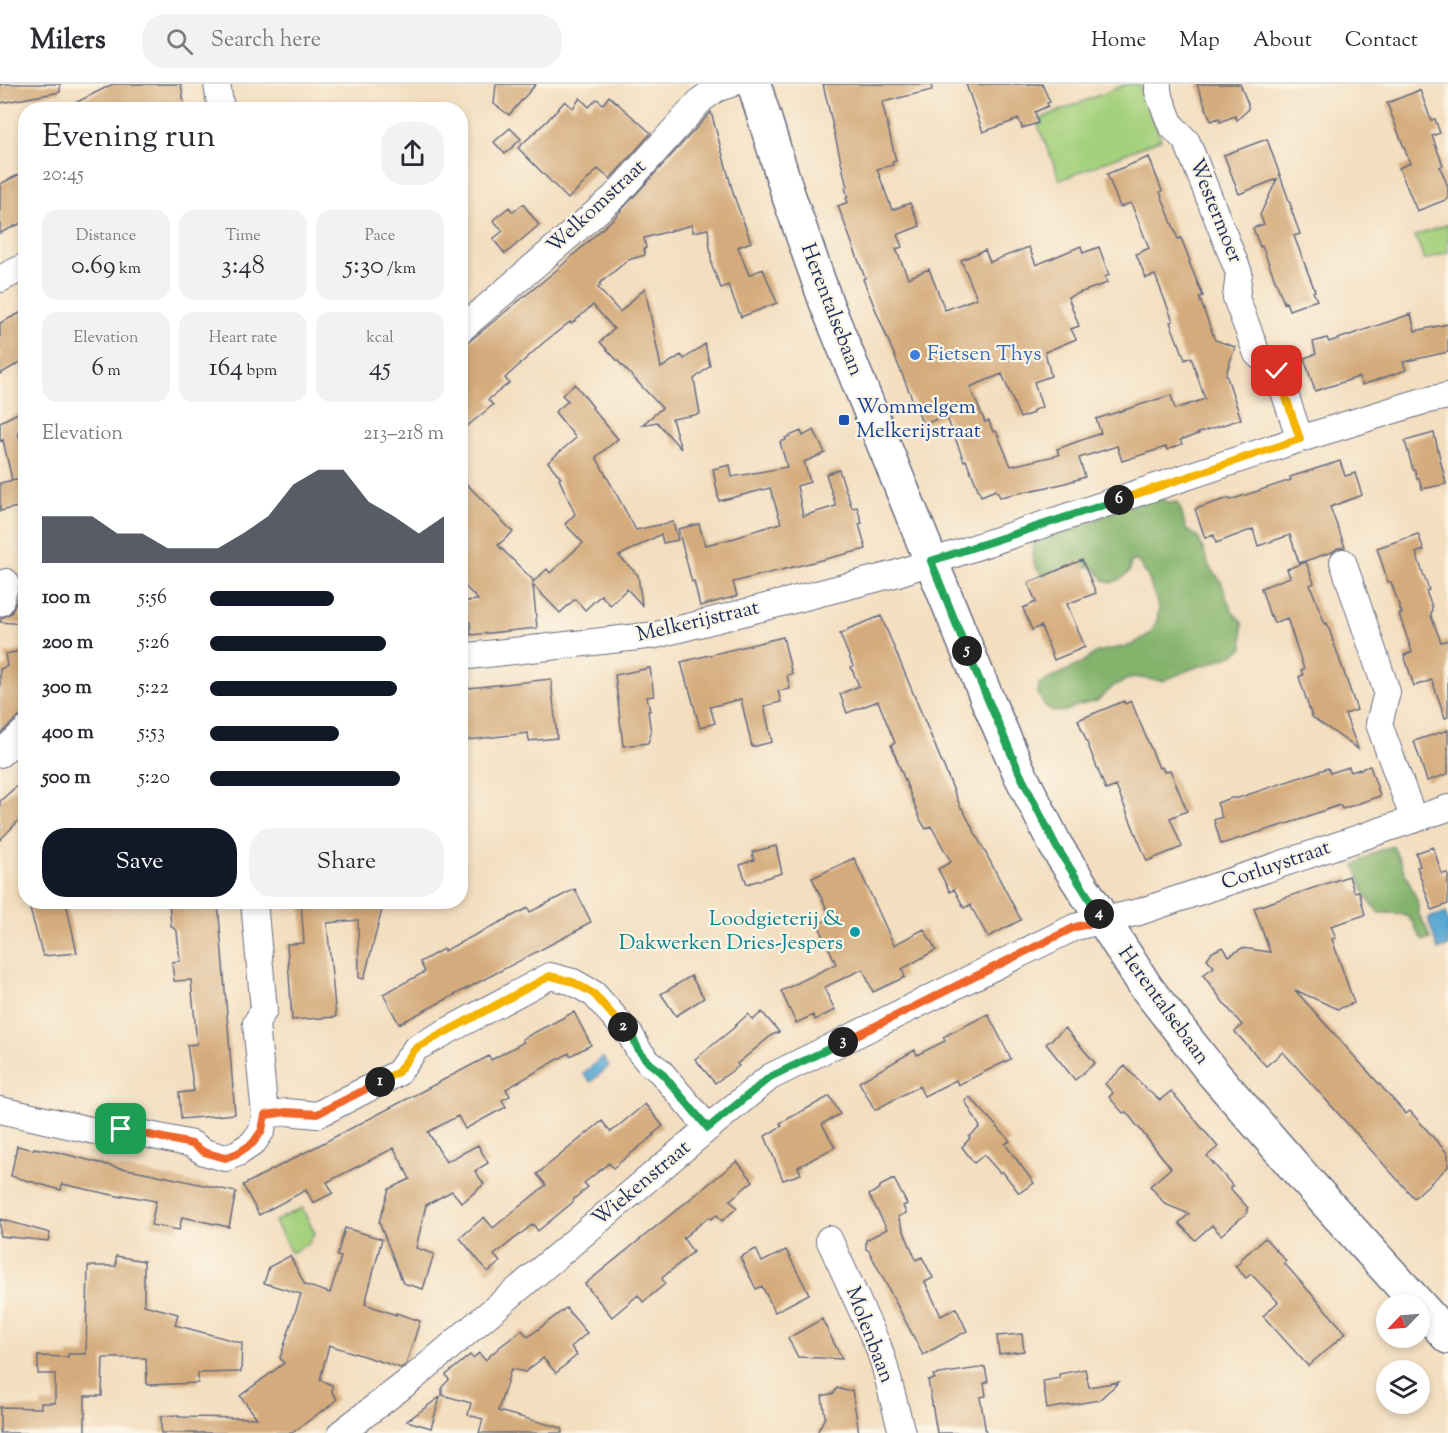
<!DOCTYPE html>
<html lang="en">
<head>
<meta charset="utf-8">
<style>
  :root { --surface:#fff; --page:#f2f2f3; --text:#2b2b33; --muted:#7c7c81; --line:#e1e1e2; --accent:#111827 }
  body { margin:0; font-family:"Sorts Mill Goudy",serif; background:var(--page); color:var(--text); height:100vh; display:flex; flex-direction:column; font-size:22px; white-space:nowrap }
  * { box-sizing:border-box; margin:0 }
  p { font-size:20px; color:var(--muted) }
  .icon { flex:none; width:33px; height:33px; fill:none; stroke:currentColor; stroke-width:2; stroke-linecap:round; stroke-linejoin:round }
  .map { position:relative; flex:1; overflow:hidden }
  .panel { position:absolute; left:18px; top:18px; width:450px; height:807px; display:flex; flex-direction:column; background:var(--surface); border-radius:24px; box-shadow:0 3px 9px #0003 }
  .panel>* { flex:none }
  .needle { width:39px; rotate:245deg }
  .buttons { position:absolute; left:1376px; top:1210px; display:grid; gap:12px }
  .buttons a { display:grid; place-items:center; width:54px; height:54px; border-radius:50%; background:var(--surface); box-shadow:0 3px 9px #0003; font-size:30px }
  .pin { position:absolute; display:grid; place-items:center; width:51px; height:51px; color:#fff; margin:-26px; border-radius:12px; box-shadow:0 3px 9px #0006 }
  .km { position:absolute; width:30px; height:30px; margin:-15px; border-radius:50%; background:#222; color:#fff; font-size:16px; line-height:30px; text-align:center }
  .round { display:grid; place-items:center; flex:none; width:63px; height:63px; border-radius:24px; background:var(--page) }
  .headline { display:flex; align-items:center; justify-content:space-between; height:102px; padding:0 24px }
  h1 { font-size:33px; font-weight:600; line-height:45px }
  .figures { display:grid; grid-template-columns:repeat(3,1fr); gap:9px; height:102px; padding:6px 24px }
  .figures div { display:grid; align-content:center; border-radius:15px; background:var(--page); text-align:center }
  .figures b { font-size:26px; font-weight:600 }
  .figures small { font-size:16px; font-weight:400 }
  .figures p { font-size:16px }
  .chart { height:168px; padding:12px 24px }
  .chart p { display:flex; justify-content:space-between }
  .chart svg { width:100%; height:108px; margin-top:6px; fill:var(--accent); opacity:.7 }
  .button { display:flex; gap:12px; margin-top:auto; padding:12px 24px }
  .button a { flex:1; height:69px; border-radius:24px; background:var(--accent); color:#fff; font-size:24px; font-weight:600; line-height:69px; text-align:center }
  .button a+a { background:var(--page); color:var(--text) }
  ul { padding:0 24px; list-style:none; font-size:20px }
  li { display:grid; grid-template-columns:96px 72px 1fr; align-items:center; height:45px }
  li i { height:15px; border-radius:8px; background:var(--accent) }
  header { display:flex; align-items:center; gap:36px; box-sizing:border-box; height:84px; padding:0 30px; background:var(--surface); border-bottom:2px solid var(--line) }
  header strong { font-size:28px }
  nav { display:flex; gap:33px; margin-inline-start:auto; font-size:21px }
  .search { width:420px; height:54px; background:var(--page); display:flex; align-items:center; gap:15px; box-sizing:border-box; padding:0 21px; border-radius:24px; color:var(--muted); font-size:22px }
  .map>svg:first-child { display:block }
</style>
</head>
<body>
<header>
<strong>Milers</strong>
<div class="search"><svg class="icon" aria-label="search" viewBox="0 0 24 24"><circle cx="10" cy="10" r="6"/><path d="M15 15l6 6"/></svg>Search here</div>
<nav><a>Home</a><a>Map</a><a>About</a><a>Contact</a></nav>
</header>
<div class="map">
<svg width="1448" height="1349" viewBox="0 0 1448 1349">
  <rect width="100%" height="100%" fill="#fcf5e5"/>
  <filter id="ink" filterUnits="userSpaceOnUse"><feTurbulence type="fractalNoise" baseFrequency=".0167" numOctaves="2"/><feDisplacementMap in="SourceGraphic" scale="12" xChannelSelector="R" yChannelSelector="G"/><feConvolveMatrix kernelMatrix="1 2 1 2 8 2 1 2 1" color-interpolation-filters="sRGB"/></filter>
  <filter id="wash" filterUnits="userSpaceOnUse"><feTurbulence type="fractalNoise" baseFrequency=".008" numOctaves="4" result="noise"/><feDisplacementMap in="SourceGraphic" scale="24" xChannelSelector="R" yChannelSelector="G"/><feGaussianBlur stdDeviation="1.35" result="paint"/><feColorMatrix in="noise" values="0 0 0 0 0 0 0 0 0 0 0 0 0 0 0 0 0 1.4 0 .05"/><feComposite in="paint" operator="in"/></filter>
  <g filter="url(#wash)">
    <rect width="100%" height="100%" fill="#f3dec0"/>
    <!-- green -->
    <path fill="#a5d17d" stroke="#60806e" stroke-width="1.5" d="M1127,0H1139L1161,55L1060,96L1038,41L1042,39L1040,35Z
      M1448,140V168L1425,176L1415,152Z
      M302,1124L315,1149L308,1160L291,1169L275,1137Z"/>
    <!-- forest -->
    <path fill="#84b36c" stroke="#507165" stroke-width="1.5" d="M1156,411L1169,419L1177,418L1181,426L1186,445L1198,453L1210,484L1221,497L1227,515L1233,528L1242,538L1243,564L1232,571L1212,579L1194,584L1162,597L1133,593L1115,601L1097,617L1076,622L1066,627L1054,628L1044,621L1038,609L1039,600L1080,580L1097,568L1132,561L1151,549L1157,536L1159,525L1148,493L1137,476L1130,479V487C1124,493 1119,497 1110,499L1104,496L1095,484L1089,482L1064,492L1046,494C1033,483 1032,479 1033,462L1041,455L1058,448L1071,447L1079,442Z
      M1393,762L1417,816L1419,831L1426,843L1430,855L1424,857C1419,853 1417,847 1414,841C1408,827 1392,829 1379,829L1366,813L1355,781C1367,772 1378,765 1393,762Z"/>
    <!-- water -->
    <path fill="#58a8d2" stroke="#3a6c98" stroke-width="1.5" d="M1445,829L1448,838V862L1438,866L1428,834Z
      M602,973L609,982L591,998L583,990Z"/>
    <g id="blocks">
      <!-- building -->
      <path fill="#d4ab7b" d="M0,0H60V8L0,19Z
        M113,0H181L185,26H61Z
        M496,0H536L509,31L494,20Z
        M823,0H931L932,6L882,18L896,77L892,78L893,81L877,85L892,126L910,119L920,142L897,151L902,163L896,165L908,194L929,185L945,226L977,214L961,176L985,166L990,178L1029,163L1036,181L1081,162L1083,169L1099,163L1109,191L1105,193L1107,199L1068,213L1079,242L1071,245L1076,255L1045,268L1051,292L1034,298L1042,323L1032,327L1033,329L1020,334L1002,290L970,303L985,338L989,337L993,348L996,347L1011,382L1059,371L1057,365L1101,349L1096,335L1171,311L1175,325L1205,315L1191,273L1185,276L1179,259H1178L1170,238L1173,237L1155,191L1146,194L1136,170L1149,164L1131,119L1120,123L1107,90L1149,73L1162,107L1160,108L1178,155L1181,154L1190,177L1189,178L1203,212L1199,213L1215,256L1235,263L1226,290L1241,335L1198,349L1199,350L1180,356L1182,360L1167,366L1166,363L1122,377L1117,362L1079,374L1085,393L1062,400L1000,413L996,406L981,412L966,376L964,377L946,331L923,341L863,195L865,194L838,122L848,118L846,114L848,113L845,104L847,103Z
        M966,0H1042L1050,18L1047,19L1048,22L1035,28L1038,39L1022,44L1019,35L983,48Z
        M1197,0H1240L1248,20V26L1237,36L1235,32L1220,38L1219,34L1211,37Z
        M1420,6L1431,36L1435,35L1440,49L1432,52L1443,81L1440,83L1448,103V115L1417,127L1399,84L1410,79L1387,19Z
        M609,12L651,49L610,95L598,85L568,115L518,64L547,37L565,17L573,24L580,14L589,23L597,15L603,20Z
        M711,28L734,112L751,158L738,163L749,191L763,185L777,219L741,233L728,201L721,204L712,182L708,145L693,148L692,141L644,154L646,164L644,165L645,171L628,176L599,200L601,202L598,204L620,228L645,204L661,284L681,271L684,275L705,260L710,282L694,295L700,330L672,335L681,365L657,338L642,341L662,324L600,258L614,245L593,221L571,240L570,238L543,259L505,294L509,299L488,316L493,321L460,348V265L559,184L615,133Z
        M510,44L521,55L505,70L494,58Z
        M1267,55L1292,125H1291L1300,150L1294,152L1315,207L1313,208L1317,216L1289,226L1286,218L1284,219L1262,162L1260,163L1253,144L1264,140L1260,131L1277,95L1239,110L1224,71Z
        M26,87V137L0,149V100Z
        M523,120L539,141L505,170L493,155L503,147L493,136L509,123L513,128Z
        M26,226V275L0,290V239Z
        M1411,230L1415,247L1448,240V268L1403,278L1406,286L1362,301L1359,293L1315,307L1304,274L1316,270L1313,258L1327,254L1329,258Z
        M575,300L593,323L592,324L618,355L596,373L636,446L673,438L678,456L663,459L661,450L619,472L638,491L642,521L627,505L610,521L601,511L585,526L575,515L560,529L533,501L537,544L471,551L470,538H460V518L478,516L460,497V393L513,448L498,461L533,496V498L547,485L550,489L583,459L565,440L575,430L559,395L561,394L548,378L576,354L555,328L568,317L562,311Z
        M26,325V345L18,348L26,378V393L12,396L3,356L0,357V338Z
        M814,346L825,369L804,378L810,398L797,402L803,432L836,422L826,390L839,386L852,424L857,423L862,439L859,440L866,465L733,498L737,512L700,522L694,497L692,498L678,445L699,440L705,461L735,454L744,451V450L781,439L770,404L719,417L713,385L730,381L732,393L787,383L780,358L786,356L785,354L801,347L803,352Z
        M1434,349L1446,400L1422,405L1419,394L1417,395L1415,386H1413L1405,357Z
        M1340,377L1345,392L1355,389L1362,411L1330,423L1345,463L1338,464L1332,468L1299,479L1290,451L1258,462L1253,445L1216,459L1214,451L1205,454L1195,425L1229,414L1230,416L1291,396L1290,393Z
        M22,394L26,409V421L0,427V399Z
        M1418,450L1424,466L1416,469L1429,506L1426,507L1432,523L1431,532L1441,558L1448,556V633L1445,634L1432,596L1414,602L1404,571L1412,568L1399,530H1402L1391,498H1388L1377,464Z
        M1082,476L1096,509L1067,520L1085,563L1054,576L1041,542L1032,546L1023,524L1036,518L1028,499Z
        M1306,478L1314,499L1310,501L1325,540L1327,539L1357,626L1345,630L1358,665L1312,633L1299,593L1303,591L1301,586L1304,585L1287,534L1274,539L1271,531L1270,532L1261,504L1290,493L1287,485Z
        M16,518L25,540L0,538L1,534L11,529Z
        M881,532L961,724H962L1021,836L988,853L970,821L964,824L954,805L950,808L938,785L951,778L931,742L926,745L921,737L891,661L895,659L878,617L847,629L840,610L859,602L851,583L853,582L840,550L848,547V545Z
        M783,553L792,590L787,591L790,605L778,607L781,618L764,622L772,658L752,663L741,615L710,623L715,639L700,644L689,604H688L681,578Z
        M26,566V628L16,635L0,650V585L7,582L5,570Z
        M650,584L654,612L647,613L650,627H648L651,649L648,659L623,662L615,591Z
        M551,595L557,654L529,657L528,649L460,657V605Z
        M1124,617L1125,620L1131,617L1159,684L1162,683L1164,688L1170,686L1187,727L1170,734L1182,763L1147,777L1116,702L1106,706L1078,636Z
        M1448,646V690L1427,697L1414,657Z
        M1370,682L1380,712L1342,725L1340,721L1308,732L1309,733L1221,760L1214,736L1222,733L1217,719L1231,714H1238L1328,684L1330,689L1349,683L1351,688Z
        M26,694V729L0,756V717Z
        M776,762L782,789L747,800L740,781L754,776L752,768Z
        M1433,763L1442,790L1448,789V820L1432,826L1417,783L1420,782L1416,769Z
        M854,774L894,861L924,845L936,866L902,885L905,893L873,908L863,885L829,901L824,904L835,926L815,936L813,931L796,939L781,907L836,880L818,840L831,834L812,794Z
        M1349,792L1354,808L1359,807L1365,831L1331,842L1336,854L1332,855L1354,919L1338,925L1295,906L1406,1030L1410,1027L1448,1070V1083L1414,1114L1283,968L1266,982L1235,948L1242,941L1223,918L1203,891L1214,883L1207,875L1211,869L1216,866L1223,863L1229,872L1242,864L1270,868L1254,824Z
        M575,805L591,838L581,843L582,844L399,940L383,910L425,888L420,878L443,865L444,867L528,824L530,828Z
        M28,818H66L77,869L43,872Z
        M169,818H205V820L218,819L235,1030L181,1035L179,1009L194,1007L187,961L197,960L191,896L174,897L172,878L180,877L177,847L171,842Z
        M301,818H384L364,895L359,894L358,836L327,839L336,933L292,936L287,860L304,859Z
        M691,892L704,914L676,932L661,910Z
        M574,928L591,961L570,972L569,969L506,1005L510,1012L502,1016L506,1023L465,1045L458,1032L428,1048L446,1078L478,1061L488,1079L475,1087L484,1100L462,1119L452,1107L426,1121L416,1164L434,1170L423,1205L403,1199L379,1138L389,1105L410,1095L394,1064L327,1098L333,1109L313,1119L308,1109H307L306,1106L259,1131L243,1101L489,972L491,976L524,958L522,955Z
        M762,928L779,948L772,951L737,980L739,982L715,999L695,975L735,943V942L748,930L753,936Z
        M988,930L1011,975L958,1001L956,996L924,1012L919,1002L875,1026L859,998L915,966L917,971L945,957L943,953Z
        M1065,944L1095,979L1075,996L1046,960Z
        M1125,982L1147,1006L1160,1016L1171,1007L1218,1063L1207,1072L1233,1102L1230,1104L1248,1124L1246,1126L1248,1128L1221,1151L1212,1141L1195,1156L1179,1139L1189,1130L1165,1120L1150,1102L1171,1084L1126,1028L1123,1029L1109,1013L1113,1009L1105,1000Z
        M830,1012L840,1030L822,1040L835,1063L798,1083L801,1090L783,1096L765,1052L782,1042L780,1039Z
        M970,1013L1010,1057L1005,1060L1034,1099L1019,1109L1002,1087L1000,1089L984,1071L974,1079L962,1063L970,1054L969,1053L980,1043L965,1017Z
        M645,1020L663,1042L653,1050L654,1051L613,1084L609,1079L584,1099L588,1103L574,1115L573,1118L538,1147L533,1140L494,1171L500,1178L488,1188L460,1154L484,1133L493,1144L546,1101L537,1090L602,1037L611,1048Z
        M17,1062L34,1066V1064L57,1068L115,1083L144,1088L236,1108L229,1143L182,1133L179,1146L151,1141L156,1117L122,1111V1113L62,1100L61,1106L11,1092Z
        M737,1077L753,1097L730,1116L737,1124L722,1137L717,1131L711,1135L709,1133L683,1154L693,1168L662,1194L665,1200L643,1218L638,1211L612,1233L585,1200Z
        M894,1095L907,1120L903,1122L906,1129L898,1133L916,1176L922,1173L933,1194L925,1198L941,1232L956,1224L967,1247L923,1271L869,1167L866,1165V1156L887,1145L869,1111L880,1104V1102Z
        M0,1135L50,1149L48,1157L0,1152Z
        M345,1144L382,1155L365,1220L396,1231V1229L420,1237L406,1281L401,1284L329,1261L320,1296L332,1301V1308L337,1315L324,1327L323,1326L319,1329L292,1349H161V1332L179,1331V1333L257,1334L240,1312L284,1279L280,1274L301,1210L264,1199L269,1183L290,1172L305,1201L330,1209L341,1173L337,1172Z
        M1265,1154L1286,1177L1284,1179L1346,1249L1308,1282L1263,1232L1278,1218L1251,1190L1246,1194L1235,1182L1241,1178L1240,1176Z
        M756,1165L762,1178L786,1166L809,1210L775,1228L762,1202L756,1205L740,1173Z
        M116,1172L144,1177V1221L178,1230L175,1241L242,1259L241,1288L198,1289V1299L147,1301L146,1274H103L102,1312H85V1349H0V1323L41,1324V1319H55V1290H38V1272L68,1273V1270H86L88,1182H116Z
        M566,1224L587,1249L571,1263L577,1271L556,1289L543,1274L525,1288L511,1285L498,1327L562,1344V1349H479L483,1335L468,1331L471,1319L442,1311V1303L449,1296L446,1291L470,1271L473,1274L479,1269L485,1276L501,1262L522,1246L528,1253Z
        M822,1235L842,1275L798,1273L788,1254Z
        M1022,1250L1024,1267L999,1270L997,1252Z
        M985,1283L988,1298L984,1299L986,1312L980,1313L986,1349H937L928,1296L935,1295L933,1291Z
        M1085,1285L1089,1303L1119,1298L1099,1316L1047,1325L1043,1297L1060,1294L1059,1290Z
        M837,1304L847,1307L852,1306L859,1349H817L825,1333L822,1312L834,1309Z
        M440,1313L431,1344L407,1337Z"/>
    </g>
  </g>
  <g filter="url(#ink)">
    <use href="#blocks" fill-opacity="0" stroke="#676c80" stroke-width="1.5"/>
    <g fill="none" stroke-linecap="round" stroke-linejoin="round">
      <!-- minor casing -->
      <g stroke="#676c80" stroke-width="28">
        <path id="minor" d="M217,0L221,26
          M1158,0V8L1171,41L1187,58L1239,189L1236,214L1249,248L1257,270L1277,287L1300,355
          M0,195L26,182
          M460,246L615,112L701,16L716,5L731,0
          M1343,478L1387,608L1379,640L1414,736
          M0,519L6,498
          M460,573L656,551L895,490L1300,355L1423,317L1448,312
          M0,670L26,646
          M0,1026L104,1049L121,1045L192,1060L204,1068L225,1074L238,1069L253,1059L262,1046L265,1031L256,939L264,926L254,818
          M265,1031L287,1028L317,1031L398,989L416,964L550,892L573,898L594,910L631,952L639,967L649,979L660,987L708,1044
          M829,1155L878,1262L884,1280L902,1349
          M341,1349L413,1294L708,1044L770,993L1075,843L1139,828L1448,724"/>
      </g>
      <!-- major casing -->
      <g stroke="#676c80" stroke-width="36">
        <path id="major" d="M754,0L788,110L827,221L988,617L1020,690L1056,762L1146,903L1213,989L1306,1096L1448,1253"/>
      </g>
      <!-- minor -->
      <use href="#minor" stroke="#fff" stroke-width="26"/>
      <!-- major -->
      <use href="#major" stroke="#fff" stroke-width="33"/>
    </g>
  </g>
  <g fill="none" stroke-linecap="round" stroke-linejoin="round" filter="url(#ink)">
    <!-- split-1 casing -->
    <g stroke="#fff" stroke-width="12">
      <path id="split-1" d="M121,1045L192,1060L204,1068L225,1074L238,1069L253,1059L262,1046L265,1031L287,1028L317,1030L380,998"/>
    </g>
    <!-- split-2 casing -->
    <g stroke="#fff" stroke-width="12">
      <path id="split-2" d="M380,998L398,988L416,964L550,892L573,898L594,910L623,943"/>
    </g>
    <!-- split-3 casing -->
    <g stroke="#fff" stroke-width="12">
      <path id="split-3" d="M623,943L632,952L639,967L649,979L660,987L708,1044L770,993L843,958"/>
    </g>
    <!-- split-4 casing -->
    <g stroke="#fff" stroke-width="12">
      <path id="split-4" d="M843,958L1075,843L1103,837L1099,830"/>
    </g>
    <!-- split-5 casing -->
    <g stroke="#fff" stroke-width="12">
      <path id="split-5" d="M967,567L1020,690L1056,762L1099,830"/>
    </g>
    <!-- split-6 casing -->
    <g stroke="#fff" stroke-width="12">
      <path id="split-6" d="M967,567L931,477L1119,416"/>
    </g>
    <!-- split-7 casing -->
    <g stroke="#fff" stroke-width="12">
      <path id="split-7" d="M1119,416L1300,355L1277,287"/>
    </g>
    <!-- split-1 -->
    <use href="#split-1" stroke="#f0652b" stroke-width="8"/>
    <!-- split-2 -->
    <use href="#split-2" stroke="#f5b400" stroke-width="8"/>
    <!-- split-3 -->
    <use href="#split-3" stroke="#22a559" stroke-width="8"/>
    <!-- split-4 -->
    <use href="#split-4" stroke="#f0652b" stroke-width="8"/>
    <!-- split-5 -->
    <use href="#split-5" stroke="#22a559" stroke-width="8"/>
    <!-- split-6 -->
    <use href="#split-6" stroke="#22a559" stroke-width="8"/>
    <!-- split-7 -->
    <use href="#split-7" stroke="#f5b400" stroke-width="8"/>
  </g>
  <!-- markers -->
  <circle fill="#3f7fe0" stroke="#fcf5e5" stroke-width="2" cx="915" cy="271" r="6"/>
  <rect fill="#1a4fb4" stroke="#fcf5e5" stroke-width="2" x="838" y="330" width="12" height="12" rx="3"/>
  <circle fill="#0f9aa8" stroke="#fcf5e5" stroke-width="2" cx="855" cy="848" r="6"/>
  <g text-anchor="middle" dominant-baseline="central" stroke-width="4.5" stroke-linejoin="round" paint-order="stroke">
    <!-- street labels -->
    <g font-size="21" fill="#1b2f5e" stroke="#fcf5e5">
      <text transform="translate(597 123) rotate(-43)">Welkomstraat</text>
      <text transform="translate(1215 127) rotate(68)">Westermoer</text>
      <text transform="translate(831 226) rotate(69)">Herentalsebaan</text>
      <text transform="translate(698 538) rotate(-13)">Melkerijstraat</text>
      <text transform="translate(1276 782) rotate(-19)">Corluystraat</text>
      <text transform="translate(1163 922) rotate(54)">Herentalsebaan</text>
      <text transform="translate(642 1100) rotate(-40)">Wiekenstraat</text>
      <text transform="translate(869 1251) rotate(69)">Molenbaan</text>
    </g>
    <!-- shop labels -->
    <g font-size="21" fill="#366cbe" stroke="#fcf5e5" text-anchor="start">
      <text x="927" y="271">Fietsen Thys</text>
    </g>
    <!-- transit labels -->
    <g font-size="21" fill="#164399" stroke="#fcf5e5" text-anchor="start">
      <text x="856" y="324">Wommelgem<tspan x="856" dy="24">Melkerijstraat</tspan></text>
    </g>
    <!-- culture labels -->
    <g font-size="21" fill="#0d838f" stroke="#fcf5e5" text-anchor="end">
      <text x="843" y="836">Loodgieterij &amp;<tspan x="843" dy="24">Dakwerken Dries-Jespers</tspan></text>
    </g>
  </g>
</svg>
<div class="buttons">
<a><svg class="needle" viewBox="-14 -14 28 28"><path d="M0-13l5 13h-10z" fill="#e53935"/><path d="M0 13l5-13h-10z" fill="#7c7c81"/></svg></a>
<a><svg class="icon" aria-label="layers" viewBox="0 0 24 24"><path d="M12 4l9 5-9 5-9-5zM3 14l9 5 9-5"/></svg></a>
</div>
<div class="pin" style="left:121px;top:1045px;background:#1e9e55"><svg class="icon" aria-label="arrive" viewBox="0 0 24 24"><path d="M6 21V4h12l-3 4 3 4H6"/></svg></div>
<div class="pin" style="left:1277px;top:287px;background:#d93025"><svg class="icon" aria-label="check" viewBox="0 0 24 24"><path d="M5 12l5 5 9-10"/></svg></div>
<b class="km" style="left:380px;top:998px">1</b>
<b class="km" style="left:623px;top:943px">2</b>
<b class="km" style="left:843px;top:958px">3</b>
<b class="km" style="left:1099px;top:830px">4</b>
<b class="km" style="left:967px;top:567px">5</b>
<b class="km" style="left:1119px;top:416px">6</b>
<section class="panel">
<div class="headline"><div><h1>Evening run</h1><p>20:45</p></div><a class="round"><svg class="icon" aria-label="share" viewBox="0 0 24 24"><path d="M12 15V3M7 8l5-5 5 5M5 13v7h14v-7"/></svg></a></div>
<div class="figures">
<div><p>Distance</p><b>0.69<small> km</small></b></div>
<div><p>Time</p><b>3:48</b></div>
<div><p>Pace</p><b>5:30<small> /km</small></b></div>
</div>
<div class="figures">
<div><p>Elevation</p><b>6<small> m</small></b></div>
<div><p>Heart rate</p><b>164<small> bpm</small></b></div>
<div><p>kcal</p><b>45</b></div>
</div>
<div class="chart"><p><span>Elevation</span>213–218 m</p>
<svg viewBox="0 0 160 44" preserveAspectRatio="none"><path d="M0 44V25L10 25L20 25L30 32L40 32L50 38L60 38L70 38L80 32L90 25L100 12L110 6L120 6L130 19L140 25L150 32L160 25V44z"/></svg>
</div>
<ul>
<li><b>100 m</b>5:56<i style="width:53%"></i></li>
<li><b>200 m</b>5:26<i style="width:75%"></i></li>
<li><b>300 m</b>5:22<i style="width:80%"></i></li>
<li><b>400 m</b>5:53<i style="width:55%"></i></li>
<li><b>500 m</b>5:20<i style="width:81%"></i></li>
</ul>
<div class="button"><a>Save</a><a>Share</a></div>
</section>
</div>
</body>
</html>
